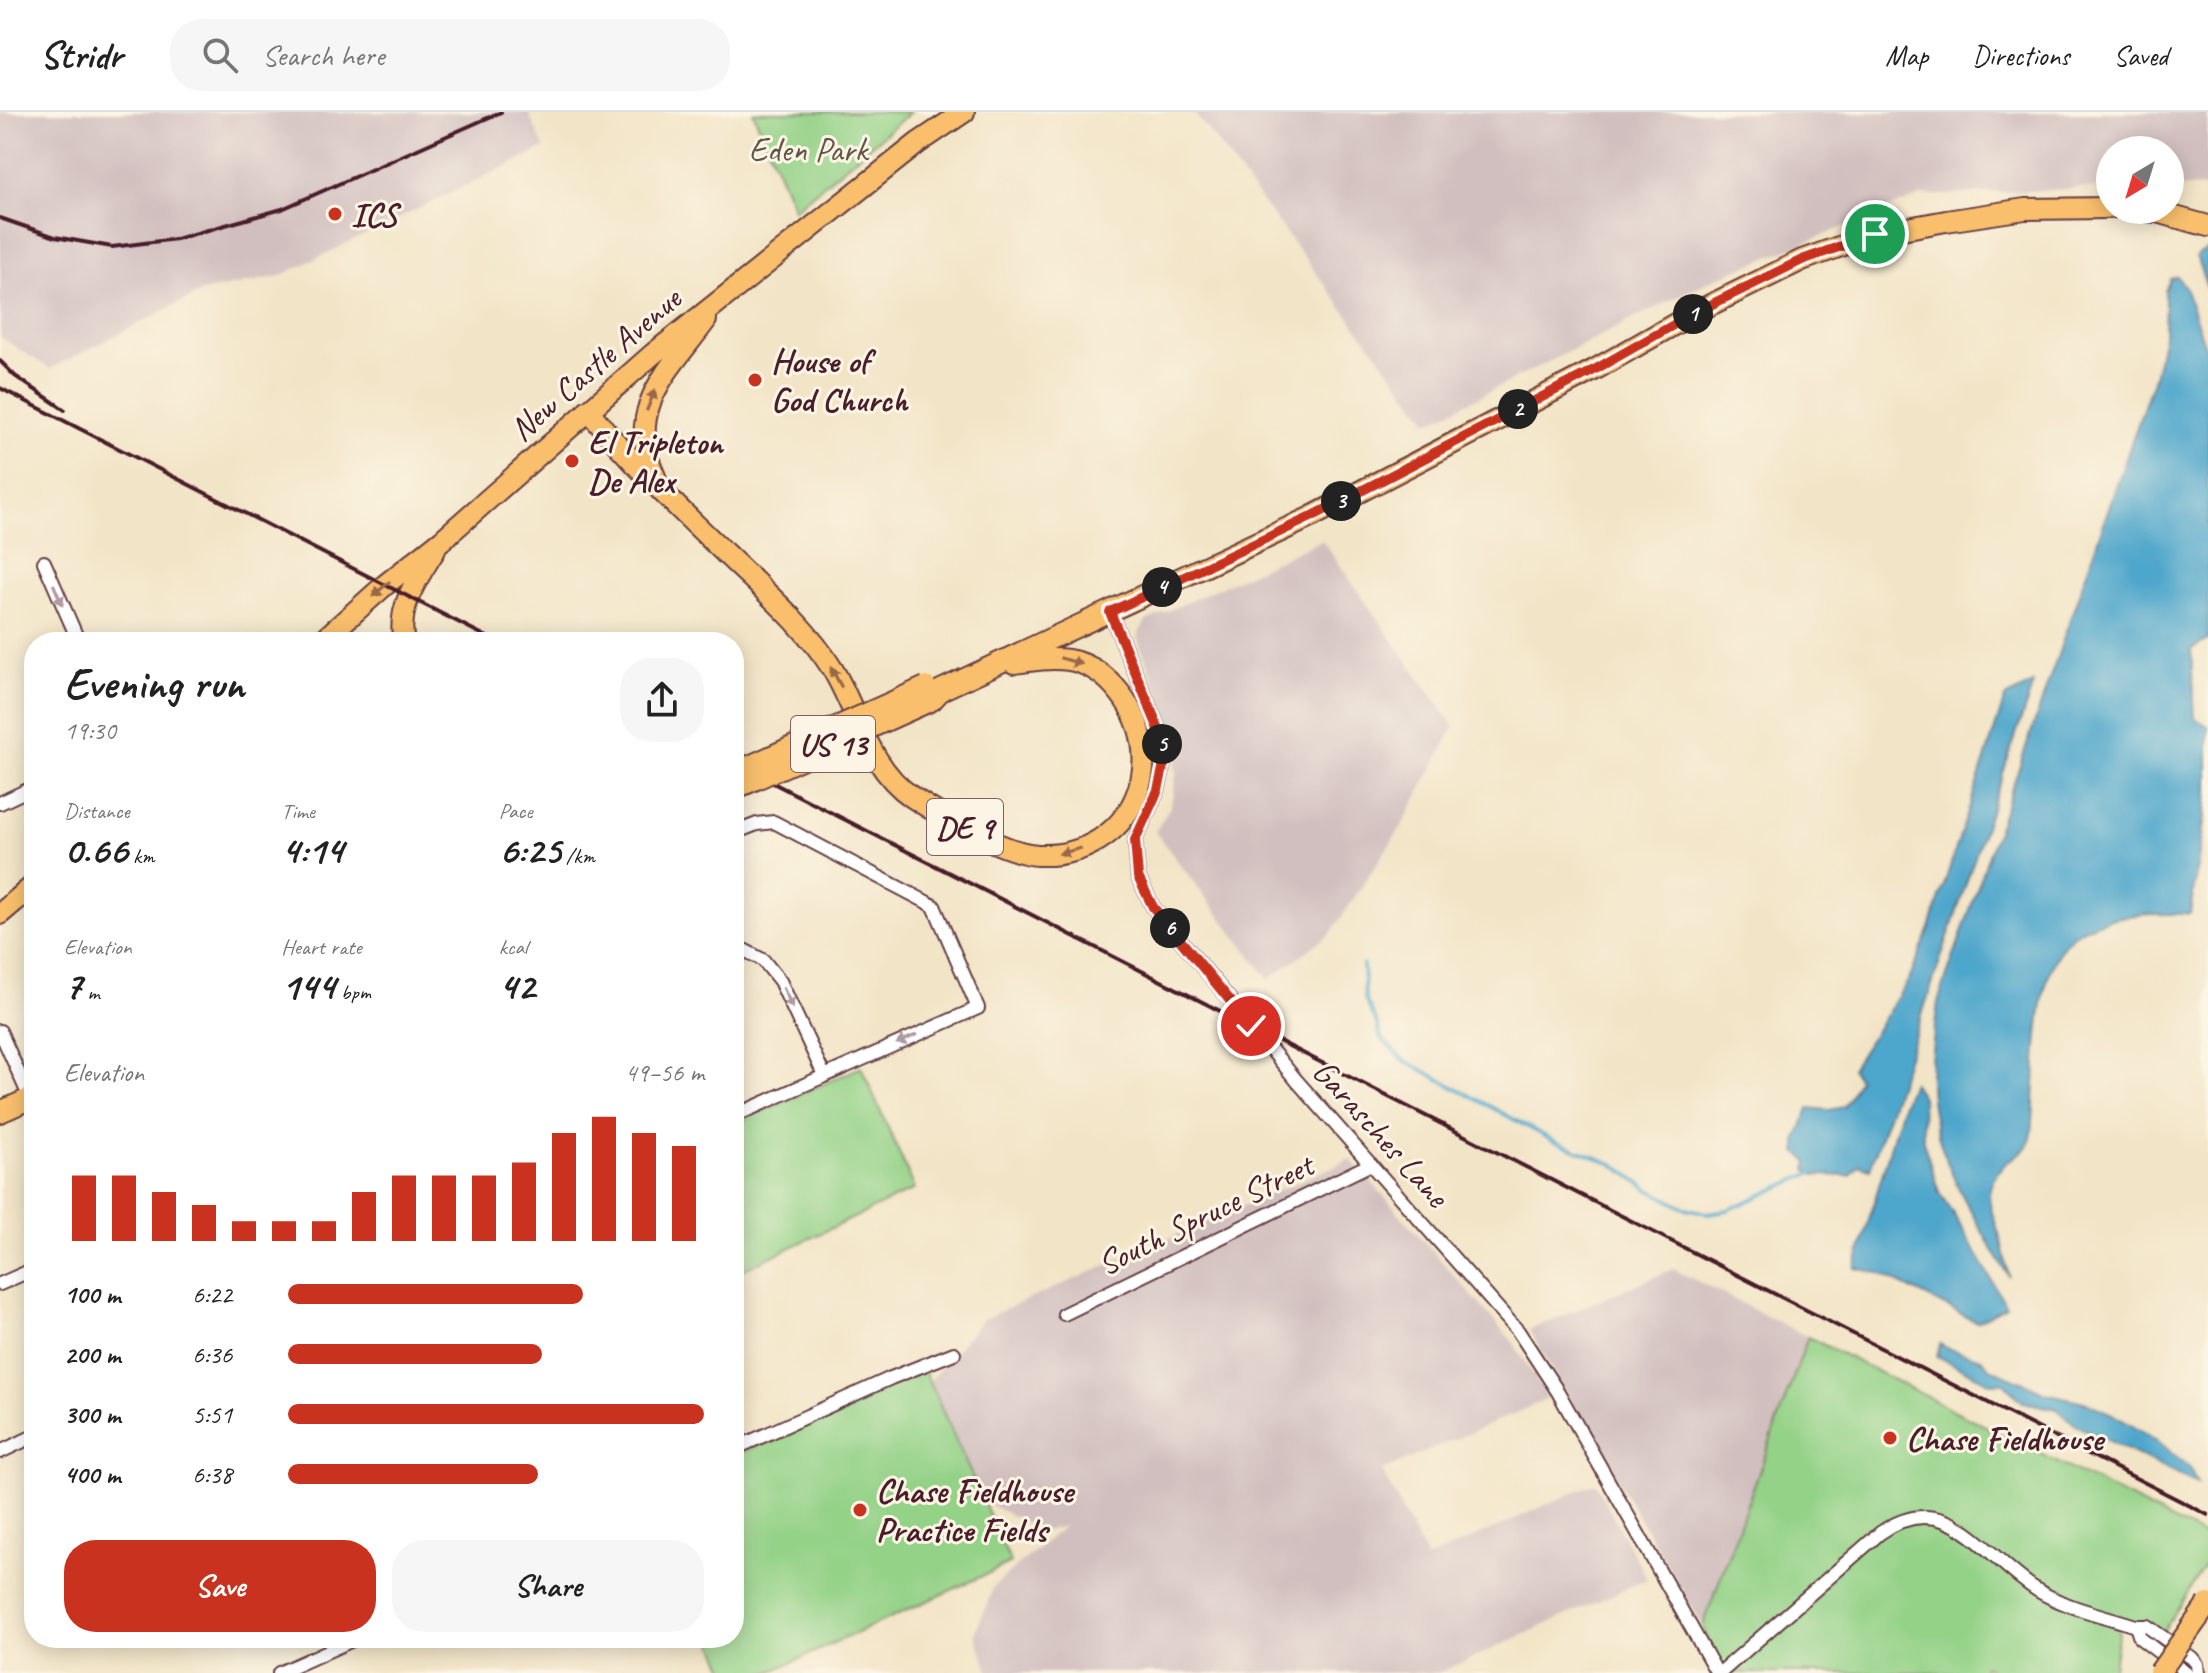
<!DOCTYPE html>
<html lang="en">
<head>
<meta charset="utf-8">
<style>
  :root { --surface:#fff; --page:#f6f6f6; --text:#222; --muted:#767676; --line:#e0e0e0; --accent:#c8321e }
  body { margin:0; font-family:Caveat,sans-serif; background:var(--page); color:var(--text); height:100vh; display:flex; flex-direction:column; font-size:30px; white-space:nowrap }
  * { box-sizing:border-box; margin:0 }
  p { font-size:26px; color:var(--muted) }
  .icon { flex:none; width:44px; height:44px; fill:none; stroke:currentColor; stroke-width:2; stroke-linecap:round; stroke-linejoin:round }
  .map { position:relative; flex:1; overflow:hidden }
  .panel { position:absolute; left:24px; top:520px; width:720px; height:1016px; display:flex; flex-direction:column; background:var(--surface); border-radius:32px; box-shadow:0 4px 20px #0003 }
  .panel>* { flex:none }
  .needle { width:52px; rotate:218deg }
  .fabs { position:absolute; left:2096px; top:24px; display:grid; gap:16px }
  .fabs a { display:grid; place-items:center; width:88px; height:88px; border-radius:50%; background:var(--surface); box-shadow:0 4px 20px #0003; font-size:40px }
  .pin { position:absolute; display:grid; place-items:center; width:68px; height:68px; color:#fff; margin:-34px; border:4px solid #fff; border-radius:50%; box-shadow:0 2px 8px #0007 }
  .km { position:absolute; width:40px; height:40px; margin:-20px; border-radius:50%; background:#222; color:#fff; font-size:22px; line-height:40px; text-align:center }
  .round { display:grid; place-items:center; flex:none; width:84px; height:84px; border-radius:32px; background:var(--page) }
  .head { display:flex; align-items:center; justify-content:space-between; height:136px; padding:0 40px }
  h1 { font-size:44px; font-weight:700; line-height:60px }
  .figures { display:grid; grid-template-columns:repeat(3,1fr); gap:12px; height:136px; padding:8px 40px }
  .figures div { display:grid; align-content:center }
  .figures b { font-size:40px; font-weight:700 }
  .figures small { font-size:22px; font-weight:400 }
  .figures p { font-size:22px }
  .chart { height:224px; padding:16px 40px }
  .chart p { display:flex; justify-content:space-between }
  .chart svg { width:100%; height:144px; margin-top:8px; stroke:var(--accent); stroke-width:6 }
  .action { display:flex; gap:16px; margin-top:auto; padding:16px 40px }
  .action a { flex:1; height:92px; border-radius:32px; background:var(--accent); color:#fff; font-size:32px; font-weight:700; line-height:92px; text-align:center }
  .action a+a { background:var(--page); color:var(--text) }
  ul { padding:0 40px; list-style:none; font-size:26px }
  li { display:grid; grid-template-columns:128px 96px 1fr; align-items:center; height:60px }
  li i { height:20px; border-radius:10px; background:var(--accent) }
  header { display:flex; align-items:center; gap:48px; box-sizing:border-box; height:112px; padding:0 40px; background:var(--surface); border-bottom:2px solid var(--line) }
  header strong { font-size:38px }
  nav { display:flex; gap:44px; margin-inline-start:auto; font-size:28px }
  .search { width:560px; height:72px; background:var(--page); display:flex; align-items:center; gap:20px; box-sizing:border-box; padding:0 28px; border-radius:32px; color:var(--muted); font-size:30px }
  .map>svg:first-child { display:block }
</style>
</head>
<body>
<header>
<strong>Stridr</strong>
<div class="search"><svg class="icon" aria-label="search" viewBox="0 0 24 24"><circle cx="10" cy="10" r="6"/><path d="M15 15l6 6"/></svg>Search here</div>
<nav><a>Map</a><a>Directions</a><a>Saved</a></nav>
</header>
<div class="map">
<svg width="2208" height="1561" viewBox="0 0 2208 1561">
  <rect width="100%" height="100%" fill="#fcf5e5"/>
  <filter id="ink" filterUnits="userSpaceOnUse"><feTurbulence type="fractalNoise" baseFrequency=".0125" numOctaves="2"/><feDisplacementMap in="SourceGraphic" scale="16" xChannelSelector="R" yChannelSelector="G"/><feConvolveMatrix kernelMatrix="1 2 1 2 8 2 1 2 1" color-interpolation-filters="sRGB"/></filter>
  <filter id="wash" filterUnits="userSpaceOnUse"><feTurbulence type="fractalNoise" baseFrequency=".006" numOctaves="4" result="noise"/><feDisplacementMap in="SourceGraphic" scale="32" xChannelSelector="R" yChannelSelector="G"/><feGaussianBlur stdDeviation="1.8" result="paint"/><feColorMatrix in="noise" values="0 0 0 0 0 0 0 0 0 0 0 0 0 0 0 0 0 1.4 0 .05"/><feComposite in="paint" operator="in"/></filter>
  <g filter="url(#wash)">
    <rect width="100%" height="100%" fill="#f2e4c6"/>
    <!-- industrial -->
    <path fill="#d1bfbf" d="M0,0H528L544,36L280,164L201,180L50,257L0,225Z
      M1194,0H2208V76L2170,74V38H2110V75L1921,84L1709,169L1429,310Z
      M1322,428L1454,615L1402,714L1330,822L1269,867L1155,720L1171,693L1176,664L1173,618L1137,525L1146,509Z
      M1351,1047L1513,1230L1548,1287L1382,1359L1427,1447L1595,1371L1647,1467L1439,1561H990L975,1522L994,1474L1064,1414L1044,1419L943,1371L908,1294L983,1207Z
      M1673,1157L1808,1225L1703,1514L1529,1218Z"/>
    <!-- green -->
    <path fill="#94d288" stroke="#6f785a" stroke-width="2" d="M753,0H911L794,97Z
      M861,955L915,1077L734,1162V1012Z
      M1808,1225L2208,1426V1448L2161,1523L2120,1509L2112,1561H1995L1985,1554L1980,1561H1718L1703,1514Z
      M924,1258L1011,1451L768,1561H727L711,1526H734V1344Z"/>
    <!-- water -->
    <path fill="#4ea6cb" stroke="#4c627b" stroke-width="2" d="M2208,137V179L2196,144Z
      M2177,165L2185,175L2208,244V528L2191,537L2195,606L2208,614V682L2190,802C2152,802 2105,799 2073,824C2030,857 2038,970 2032,1021C2030,1039 2016,1042 2005,1052C1976,1079 1994,1100 2001,1129C2004,1141 2006,1153 2009,1165C1974,1106 1931,1042 1930,970C1930,944 1935,916 1938,890L2153,268L2164,224L2165,179L2170,167Z
      M2033,572L1870,1057L1859,1053L1850,1064L1815,1063L1807,1057L1808,1049L1797,1040V1028L1809,996L1829,998L1844,995L1859,967L1851,957L1910,866L1930,816L2005,586Z
      M1912,970L1922,985L1923,1029L1939,1080L1962,1116L2006,1194L1977,1210L1879,1161L1855,1156L1903,991Z
      M1940,1232L1947,1236L1982,1247L1990,1256L2046,1281L2088,1291L2112,1302L2153,1326L2190,1356L2197,1372L2077,1314L2057,1297L2023,1290L2004,1271H1991L1937,1244Z"/>
    <g fill="none" stroke-linecap="round" stroke-linejoin="round">
      <!-- stream -->
      <path stroke="#4ea6cb" stroke-width="4" d="M1363,853L1365,887L1376,909L1381,926L1402,947L1554,1029L1613,1052L1650,1078L1682,1095L1707,1101L1728,1098L1812,1061"/>
    </g>
  </g>
  <g filter="url(#ink)">
    <g fill="none" stroke-linecap="round" stroke-linejoin="round">
      <!-- street casing -->
      <g stroke="#633d42" stroke-width="16">
        <path id="street" d="M44,450L79,530
          M1110,500L1161,622L1164,652L1158,678L1135,728L1138,765L1153,795L1297,969L1518,1219L1558,1280L1717,1561
          M0,691L34,675
          M734,721L757,712L774,710L934,794L978,896L734,1004
          M734,840L744,838L763,848L780,869L824,963
          M0,919L33,993
          M0,1172L34,1157
          M1064,1202L1371,1052
          M734,1337L891,1266L954,1241
          M0,1340L34,1324
          M2136,1514L2140,1526L2186,1561
          M279,1561L357,1526
          M1720,1561L1880,1421C1950,1371 1987,1450 2042,1481C2071,1497 2105,1504 2136,1514H2147L2192,1546L2197,1552L2198,1561"/>
      </g>
      <!-- primary casing -->
      <g stroke="#633d42" stroke-width="24">
        <path id="primary" d="M2134,98L2157,100L2208,114
          M588,298C630,350 678,396 726,442C764,479 805,513 833,558C858,600 869,656 912,685C941,704 1003,741 1038,743C1133,747 1177,643 1114,574C1084,541 1054,545 1014,551
          M656,367C623,297 668,260 706,208
          M321,530L385,473L442,428L653,242L918,31L964,0
          M404,530C396,496 418,465 435,438
          M932,588L941,578L1311,405L1594,258L1698,199L1802,148L1875,122L1946,109L2025,97L2110,96
          M0,802L34,773
          M0,1000L34,985"/>
      </g>
      <!-- street -->
      <use href="#street" stroke="#fff" stroke-width="12"/>
      <!-- primary -->
      <use href="#primary" stroke="#f9bf6d" stroke-width="20"/>
      <!-- rail -->
      <path stroke="#4a1f2b" stroke-width="4" d="M0,106L55,125L112,135L176,127L282,97L501,0
        M0,249L15,264L65,298
        M0,276L497,530
        M734,651L2208,1403"/>
      <!-- primary-bridge casing -->
      <g stroke="#633d42" stroke-width="24" stroke-linecap="butt">
        <path id="primary-bridge" d="M734,661L926,575
          M734,677L932,588
          M2159,1561L2208,1492"/>
      </g>
      <!-- primary-bridge -->
      <use href="#primary-bridge" stroke="#f9bf6d" stroke-width="20"/>
    </g>
    <!-- one-way arrows -->
    <defs><path id="oneway-solid" d="M-6-.8H1V-3.2L6.5 0L1 3.2V.8H-6Z" transform="scale(2)"/></defs>
    <g fill="#996749">
      <use href="#oneway-solid" transform="translate(651 288) rotate(-68)"/>
      <use href="#oneway-solid" transform="translate(381 477) rotate(139)"/>
      <use href="#oneway-solid" transform="translate(1071 549) rotate(16)"/>
      <use href="#oneway-solid" transform="translate(836 565) rotate(-119)"/>
      <use href="#oneway-solid" transform="translate(1070 739) rotate(165)"/>
    </g>
    <g fill="#ae9aa0">
      <use href="#oneway-solid" transform="translate(58 483) rotate(67)"/>
      <use href="#oneway-solid" transform="translate(788 886) rotate(65)"/>
      <use href="#oneway-solid" transform="translate(907 927) rotate(156)"/>
    </g>
  </g>
  <g fill="none" stroke-linecap="round" stroke-linejoin="round" filter="url(#ink)">
    <!-- route casing -->
    <g stroke="#fff" stroke-width="16">
      <path id="route" d="M1251,914L1153,795L1138,765L1135,728L1158,678L1164,652L1161,622L1110,500L1311,405L1594,258L1698,199L1802,148L1875,122"/>
    </g>
    <!-- route -->
    <use href="#route" stroke="#c8321e" stroke-width="10"/>
  </g>
  <!-- markers -->
  <g fill="#c8321e" stroke="#fcf5e5" stroke-width="3">
    <circle cx="335" cy="102" r="8"/>
    <circle cx="755" cy="268" r="8"/>
    <circle cx="572" cy="349" r="8"/>
    <circle cx="1890" cy="1326" r="8"/>
    <circle cx="860" cy="1398" r="8"/>
  </g>
  <g text-anchor="middle" dominant-baseline="central" stroke-width="6" stroke-linejoin="round" paint-order="stroke">
    <!-- shield labels -->
    <g fill="#fcf5e5" stroke="#7f5f63" stroke-width="2">
      <rect x="791" y="604" width="84" height="56" rx="6"/>
      <rect x="927" y="687" width="76" height="56" rx="6"/>
    </g>
    <g font-size="32" font-weight="bold" fill="#4a1f2b">
      <text x="833" y="632">US 13</text>
      <text x="965" y="715">DE 9</text>
    </g>
    <!-- park labels -->
    <g font-size="34" fill="#605547" stroke="#fcf5e5">
      <text x="808" y="37">Eden Park</text>
    </g>
    <!-- poi labels -->
    <g font-size="34" font-weight="bold" fill="#4a1f2b" stroke="#fcf5e5" text-anchor="start">
      <text x="351" y="102">ICS</text>
      <text x="771" y="248">House of<tspan x="771" dy="39">God Church</tspan></text>
      <text x="588" y="329">El Tripleton<tspan x="588" dy="39">De Alex</tspan></text>
      <text x="1906" y="1326">Chase Fieldhouse</text>
      <text x="876" y="1378">Chase Fieldhouse<tspan x="876" dy="39">Practice Fields</tspan></text>
    </g>
    <!-- street labels -->
    <g font-size="34" fill="#4a1f2b" stroke="#fcf5e5">
      <text transform="translate(595 252) rotate(-41)">New Castle Avenue</text>
      <text transform="translate(1381 1021) rotate(48)">Garasches Lane</text>
      <text transform="translate(1205 1102) rotate(-26)">South Spruce Street</text>
    </g>
  </g>
</svg>
<div class="fabs">
<a><svg class="needle" viewBox="-14 -14 28 28"><path d="M0-13l5 13h-10z" fill="#e53935"/><path d="M0 13l5-13h-10z" fill="#767676"/></svg></a>
</div>
<div class="pin" style="left:1875px;top:122px;background:#1e9e55"><svg class="icon" aria-label="arrive" viewBox="0 0 24 24"><path d="M6 21V4h12l-3 4 3 4H6"/></svg></div>
<div class="pin" style="left:1251px;top:914px;background:#d93025"><svg class="icon" aria-label="check" viewBox="0 0 24 24"><path d="M5 12l5 5 9-10"/></svg></div>
<b class="km" style="left:1693px;top:202px">1</b>
<b class="km" style="left:1518px;top:297px">2</b>
<b class="km" style="left:1341px;top:389px">3</b>
<b class="km" style="left:1162px;top:475px">4</b>
<b class="km" style="left:1162px;top:632px">5</b>
<b class="km" style="left:1170px;top:816px">6</b>
<section class="panel">
<div class="head"><div><h1>Evening run</h1><p>19:30</p></div><a class="round"><svg class="icon" aria-label="share" viewBox="0 0 24 24"><path d="M12 15V3M7 8l5-5 5 5M5 13v7h14v-7"/></svg></a></div>
<div class="figures">
<div><p>Distance</p><b>0.66<small> km</small></b></div>
<div><p>Time</p><b>4:14</b></div>
<div><p>Pace</p><b>6:25<small> /km</small></b></div>
</div>
<div class="figures">
<div><p>Elevation</p><b>7<small> m</small></b></div>
<div><p>Heart rate</p><b>144<small> bpm</small></b></div>
<div><p>kcal</p><b>42</b></div>
</div>
<div class="chart"><p><span>Elevation</span>49–56 m</p>
<svg viewBox="0 0 160 44" preserveAspectRatio="none"><path d="M5 44V24M15 44V24M25 44V29M35 44V33M45 44V38M55 44V38M65 44V38M75 44V29M85 44V24M95 44V24M105 44V24M115 44V20M125 44V11M135 44V6M145 44V11M155 44V15"/></svg>
</div>
<ul>
<li><b>100 m</b>6:22<i style="width:71%"></i></li>
<li><b>200 m</b>6:36<i style="width:61%"></i></li>
<li><b>300 m</b>5:51<i style="width:100%"></i></li>
<li><b>400 m</b>6:38<i style="width:60%"></i></li>
</ul>
<div class="action"><a>Save</a><a>Share</a></div>
</section>
</div>
</body>
</html>
